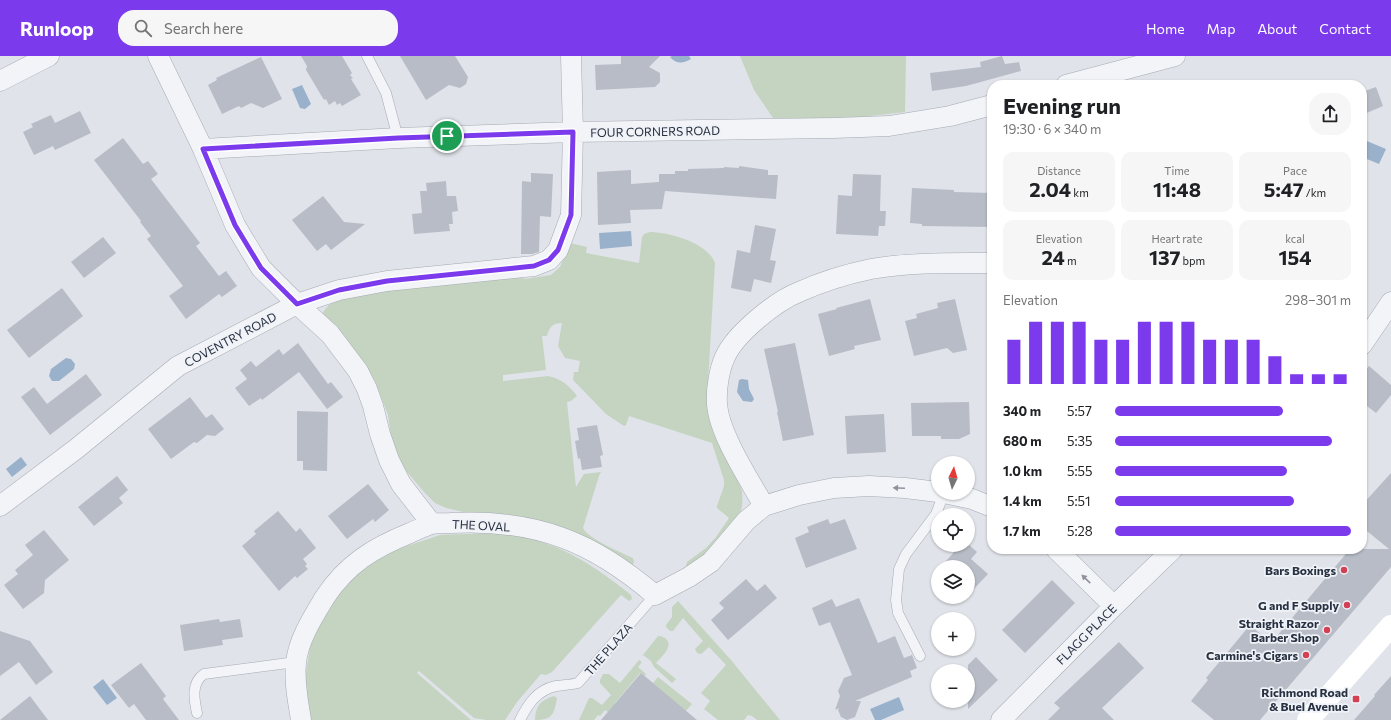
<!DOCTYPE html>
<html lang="en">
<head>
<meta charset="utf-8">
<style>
  :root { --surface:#fff; --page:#f6f6f6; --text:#202124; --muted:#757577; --accent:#7c3aed }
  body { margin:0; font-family:Commissioner,sans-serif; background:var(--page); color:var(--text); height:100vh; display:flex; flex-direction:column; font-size:15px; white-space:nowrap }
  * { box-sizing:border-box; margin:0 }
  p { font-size:13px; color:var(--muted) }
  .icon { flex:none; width:22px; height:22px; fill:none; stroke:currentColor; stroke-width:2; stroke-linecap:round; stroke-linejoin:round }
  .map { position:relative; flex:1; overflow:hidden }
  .details { position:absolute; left:987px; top:24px; width:380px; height:474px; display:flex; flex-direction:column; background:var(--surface); border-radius:16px; box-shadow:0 1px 3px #0004 }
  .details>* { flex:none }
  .needle { width:26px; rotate:5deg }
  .controls { position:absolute; left:931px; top:400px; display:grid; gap:8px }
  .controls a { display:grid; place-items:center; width:44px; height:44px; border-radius:50%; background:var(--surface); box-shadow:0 1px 3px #0004; font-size:20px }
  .pin { position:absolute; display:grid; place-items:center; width:34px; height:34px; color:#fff; margin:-17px; border:2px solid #fff; border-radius:50%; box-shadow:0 1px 4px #0007 }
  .round { display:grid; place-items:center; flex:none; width:42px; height:42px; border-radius:16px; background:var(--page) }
  .head { display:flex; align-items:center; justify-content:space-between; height:68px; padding:0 16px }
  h1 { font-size:22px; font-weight:700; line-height:30px }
  .stats { display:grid; grid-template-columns:repeat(3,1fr); gap:6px; height:68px; padding:4px 16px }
  .stats div { display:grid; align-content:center; border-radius:10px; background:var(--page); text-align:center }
  .stats b { font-size:20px; font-weight:700 }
  .stats small { font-size:11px; font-weight:400 }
  .stats p { font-size:11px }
  .chart { height:112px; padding:8px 16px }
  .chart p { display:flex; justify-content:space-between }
  .chart svg { width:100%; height:72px; margin-top:4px; stroke:var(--accent); stroke-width:6 }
  ul { padding:0 16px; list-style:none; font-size:13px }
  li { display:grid; grid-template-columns:64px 48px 1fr; align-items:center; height:30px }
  li i { height:10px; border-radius:5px; background:var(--accent) }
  header { display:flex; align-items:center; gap:24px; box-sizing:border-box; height:56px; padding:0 20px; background:var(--accent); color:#fff }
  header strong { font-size:19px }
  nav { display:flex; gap:22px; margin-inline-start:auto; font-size:14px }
  .search { width:280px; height:36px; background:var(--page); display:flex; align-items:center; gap:10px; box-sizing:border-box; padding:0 14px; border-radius:16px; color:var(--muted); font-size:15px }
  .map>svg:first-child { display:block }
</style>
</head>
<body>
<header>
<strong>Runloop</strong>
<div class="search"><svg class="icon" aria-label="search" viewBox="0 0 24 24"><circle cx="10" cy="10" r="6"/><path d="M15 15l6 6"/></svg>Search here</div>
<nav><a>Home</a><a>Map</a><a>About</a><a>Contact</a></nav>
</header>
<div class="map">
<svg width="1391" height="664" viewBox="0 0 1391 664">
  <rect width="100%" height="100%" fill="#e0e3e9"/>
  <!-- green -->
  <path fill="#c5d4c1" d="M740,0H906L905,56L853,62H773L754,34Z
    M650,176C669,176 708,187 715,207L708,327L709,346L742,435C743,450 742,456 735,469L687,516L686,510L687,506L706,492L716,481L729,462L717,452V450L724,430V424L712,387L629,360L626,369L624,370L606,358L573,324L574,316H578L580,305L565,302L558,290L562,267C553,267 549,271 547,280H542L546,314L503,319V325L548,320C561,323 569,329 577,340L571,345L567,346L576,431L584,418L601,416L599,420L583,472C587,482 622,497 633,502L634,506L632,511L468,457L446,452L435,447L425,437L406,415L399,404L392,388L388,359L375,325L356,296L322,258C331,244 337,244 352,239L513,219L525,223L551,219L560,211L570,187L587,191L586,197L639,207L642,181L644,178Z
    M491,477C500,478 510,478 519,480C564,489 596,511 631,539L632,543L629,545L621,539L552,616L546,619L541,618L517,646L505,664H486L474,662L419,615L417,617L471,664H310L306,639V616L310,592L315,578L328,550L354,521L373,507L392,495L440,479Z
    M678,545L731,604L780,664H757L752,660L748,659L744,664H718L704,653L710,645L701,637L726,609L709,591L701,598L697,597L695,593L703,585L683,562L673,575H670L666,571V569L672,561V551Z
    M658,580C662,580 664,581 667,584C673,592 660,602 656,607L676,623L672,627L654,611L651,605L643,599Z
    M639,604L642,606L638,611L646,618L645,620L640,617L615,647L612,659L605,654L600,660L598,659L594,664H579L589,642H592L602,649L611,639L600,627V624L603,618H609L620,627Z
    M658,621L692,648L685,656L653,627Z
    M554,640L557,642C554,658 553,664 535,664C536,649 540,645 554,640Z"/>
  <!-- water -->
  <path fill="#99b1cb" d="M672,0H689L691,3C683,8 676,8 670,1Z
    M302,29L311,48L305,53L300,52L292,33Z
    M1362,83L1386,93L1379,108L1362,101Z
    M631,175L632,190L600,193L599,177Z
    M66,302L71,303L75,308L74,313L59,325H52L49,320L51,313Z
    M742,323L748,324L749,333L754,343L752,346L743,345L737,336L739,324Z
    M21,401L27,409L12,421L6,413Z
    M103,623L117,642L107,649L93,631Z
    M899,641L904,654L881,664H875L870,653Z"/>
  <!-- building -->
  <path fill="#b7bcc6" d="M301,0H342L352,17L350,19L353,22L351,23L361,39L342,50L340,47L337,49L335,45L329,49L326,43L324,44L306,14L307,10Z
    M400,0H455L468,21L466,28L460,32L449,29L426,44Z
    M621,0H660L649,11L660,17V26L655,31L596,34L595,9L621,8Z
    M1002,0L1005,8L1019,6L1021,15L966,30L932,35L930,17L981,11L980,6Z
    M261,1L282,43L263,52L251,47L241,52L239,50L222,58L208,29L217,24L216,22Z
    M1376,31L1383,50L1362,59V36Z
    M80,55L91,77L55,94L53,90L34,99L23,76L33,71L31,68L51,59L55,67Z
    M123,82L143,108L148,105L158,118L151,123L200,187L196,190L219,220L226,215L237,230L222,241L219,238L186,263L169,240L183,230L147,183L151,180L140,166L141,165L94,104Z
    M739,110L768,114V119H778L776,143L665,135L662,153L630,154L631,167L598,169L597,116L631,114V128L659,126V118H675V115H688V113L724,112V111L739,112Z
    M531,117L553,118L551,161L540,160L539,196L532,198H521L522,125L531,126Z
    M853,118L881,119L880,155H886L885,170H879L878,180L836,178L838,139L852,140Z
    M446,125L447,140H456L458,155L452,156L453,168H449L450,175L414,178L412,158L422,157L420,135H427L426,127Z
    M912,132L954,134V136L992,137V171L922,170V168L910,167Z
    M323,140L344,166L365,168L331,194L326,188L317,195L292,164Z
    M755,169L776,173L770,204L776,205L771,227L754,223L751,236L731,232L737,194L750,197Z
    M103,181L116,197L84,222L71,206Z
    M62,232L83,260L29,302L7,274Z
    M870,243L881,284L854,290L855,293L829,300L818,258L837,253L836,252Z
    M955,243L967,294L953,297L947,292L914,300L905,265L917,262L916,258L938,252L937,247Z
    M298,287L328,328L331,326L343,341L327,353L299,316L262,344L261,342L249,350L235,332L247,323L240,314L251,305L256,311L279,293L283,299Z
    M795,287L814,379L783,385L777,356H778L764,293Z
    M1369,310L1391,329V339L1376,357L1362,346V318Z
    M86,318L102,339L50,379L21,341L34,331L47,348Z
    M190,341L206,362L212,358L224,373L215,380L207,379L197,387L194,386L171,403L148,373Z
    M969,346L970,378L959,383H941V380H912L911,347Z
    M297,355L328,356L327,415L303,414V405H297Z
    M884,358L886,396L847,398L845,360Z
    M597,369L603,399L600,400L602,411L582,414L580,402L578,403L575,385L579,384L577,372Z
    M1391,417V511L1260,664H1214L1191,645L1208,624L1206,622L1250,569L1271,587L1350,493H1389L1362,471V449Z
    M117,420L128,434L119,442L123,447L94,470L78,451Z
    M368,428L389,454L375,466L373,463L347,483L328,460Z
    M278,455L296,476L300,472L316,492L303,503L307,508L305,510L308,513L297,522L295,520L279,535L242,490L256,478L254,475Z
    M828,463L830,468L845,463L857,493L806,512L795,482L809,476L807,471Z
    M44,474L69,504L45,524L44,537L23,553L4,529L18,518L15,514L33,499L25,489Z
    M968,488L977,496L971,503L988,518L968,539V511H941L960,489H968Z
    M746,523L757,535L765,528L777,542L728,584L711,564L724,552L719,547Z
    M1052,524L1075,547L1025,597L1002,574Z
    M859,542L878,587L895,580L904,602L912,599L917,612L910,615L912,621L855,645H861L855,661L847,664L841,661L838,654L839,652L835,654L840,640L838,635L844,622L852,619L830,566L819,570L812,552L832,543L836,551Z
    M219,563L220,566L240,563L243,581L222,584L223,589L184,595L180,569Z
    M0,575L30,585L53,616L36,629L19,606L0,620Z
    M1119,586L1144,612L1102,652L1114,664H1048L1060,652L1054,647Z
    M976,601L998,624L968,653V609Z
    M141,607L166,640L163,643L179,664H146L134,648L129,652L111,629Z
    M641,617L653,627L697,664H601Z
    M1391,620V664H1354L1375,640L1374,639Z
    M30,640L48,664H0Z"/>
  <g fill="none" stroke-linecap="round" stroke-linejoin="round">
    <!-- service casing -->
    <g stroke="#a5aab3" stroke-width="11">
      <path id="service" d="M367,0L386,37L398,82
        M920,600L898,557L896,544L899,513L906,498L936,458L944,437
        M197,657C194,643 191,627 204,618L296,606
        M520,664C528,648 537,634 556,630C563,629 570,629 578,627L655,539"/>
    </g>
    <!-- minor casing -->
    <g stroke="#a5aab3" stroke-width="21">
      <path id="minor" d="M158,0L203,93L398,82L573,76L834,72L889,70L950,60L992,49
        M0,25L49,0
        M1066,29L1175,0
        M203,93L235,169L261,212L297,248L330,278L358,315L367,333L373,350L380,378L389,404L401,428L432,468
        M1362,289L1391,246
        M944,437L972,443L992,451
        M0,450L76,393L178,310L297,248L339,234L387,225L534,210L549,204L558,194L571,159L573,76L571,0
        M764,450C749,423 719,378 717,348C716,334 719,314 725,301C735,278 776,245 799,236C821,226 847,218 871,213C911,206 952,207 992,207
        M1056,493L1114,550
        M301,664C298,645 294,626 296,607C298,584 313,561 325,541C347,508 373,492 410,477C417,474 425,470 432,468C438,467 444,467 450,467C487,465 528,469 563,482C596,494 629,517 655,539L689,521L711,506L746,465L764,450L799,439L834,432L869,430L905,432L938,436
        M1001,664L1114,550L1173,493"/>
    </g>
    <!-- service -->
    <use href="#service" stroke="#f3f4f8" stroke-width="10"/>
    <!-- minor -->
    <use href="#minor" stroke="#f3f4f8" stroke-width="20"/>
    <!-- secondary -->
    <path stroke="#fff" stroke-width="22" d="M1308,664L1391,570"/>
  </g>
  <!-- one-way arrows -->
  <defs><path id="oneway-solid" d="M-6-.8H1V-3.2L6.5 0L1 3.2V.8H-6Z"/></defs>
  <g fill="#8e929c">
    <use href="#oneway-solid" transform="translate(899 432) rotate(-177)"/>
    <use href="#oneway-solid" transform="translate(1086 523) rotate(-136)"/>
  </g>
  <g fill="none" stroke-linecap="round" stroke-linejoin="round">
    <!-- route casing -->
    <g stroke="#fff" stroke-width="8">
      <path id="route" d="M573,76L571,159L558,194L549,204L534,210L387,225L339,234L297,248L261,212L235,169L203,93L398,82Z"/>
    </g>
    <!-- route -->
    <use href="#route" stroke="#7c3aed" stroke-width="5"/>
  </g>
  <!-- markers -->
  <g fill="#d34054" stroke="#eff2f7" stroke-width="1.5">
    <circle cx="1344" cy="514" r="4"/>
    <circle cx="1347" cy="549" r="4"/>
    <circle cx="1327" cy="574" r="4"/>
    <circle cx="1306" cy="599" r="4"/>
    <rect x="1352" y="639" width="8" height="8" rx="2"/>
  </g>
  <g text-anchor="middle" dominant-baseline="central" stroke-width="3.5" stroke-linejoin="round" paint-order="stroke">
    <!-- street labels -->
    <g font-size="12" fill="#283141" stroke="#eff2f7">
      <text transform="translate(655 75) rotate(-1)">FOUR CORNERS ROAD</text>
      <text transform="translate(230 283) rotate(-28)">COVENTRY ROAD</text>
      <text transform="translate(481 469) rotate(3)">THE OVAL</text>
      <text transform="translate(1086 578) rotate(-45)">FLAGG PLACE</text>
      <text transform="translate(608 593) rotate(-49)">THE PLAZA</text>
    </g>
    <!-- poi labels -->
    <g font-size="12" font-weight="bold" fill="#283141" stroke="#eff2f7" text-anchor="end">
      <text x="1336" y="514">Bars Boxings</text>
      <text x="1339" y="549">G and F Supply</text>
      <text x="1319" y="567">Straight Razor<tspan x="1319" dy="14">Barber Shop</tspan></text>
      <text x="1298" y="599">Carmine's Cigars</text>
      <text x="1348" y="636">Richmond Road<tspan x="1348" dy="14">&amp; Buel Avenue</tspan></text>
    </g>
  </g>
</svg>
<div class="controls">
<a><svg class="needle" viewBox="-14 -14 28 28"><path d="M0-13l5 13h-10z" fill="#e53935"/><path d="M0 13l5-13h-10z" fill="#757577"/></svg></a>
<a><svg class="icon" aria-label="locate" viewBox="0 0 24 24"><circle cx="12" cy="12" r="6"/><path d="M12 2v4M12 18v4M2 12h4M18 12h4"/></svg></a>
<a><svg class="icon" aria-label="layers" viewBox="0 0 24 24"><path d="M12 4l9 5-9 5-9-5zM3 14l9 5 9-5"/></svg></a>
<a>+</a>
<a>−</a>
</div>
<div class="pin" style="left:447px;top:80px;background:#1e9e55"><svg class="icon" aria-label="arrive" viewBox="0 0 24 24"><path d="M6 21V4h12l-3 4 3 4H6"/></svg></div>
<section class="details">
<div class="head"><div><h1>Evening run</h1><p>19:30 · 6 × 340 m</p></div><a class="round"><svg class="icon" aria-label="share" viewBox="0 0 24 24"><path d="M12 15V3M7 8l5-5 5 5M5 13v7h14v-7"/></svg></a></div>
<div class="stats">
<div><p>Distance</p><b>2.04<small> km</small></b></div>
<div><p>Time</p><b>11:48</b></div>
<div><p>Pace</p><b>5:47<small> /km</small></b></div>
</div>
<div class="stats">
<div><p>Elevation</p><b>24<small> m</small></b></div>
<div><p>Heart rate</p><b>137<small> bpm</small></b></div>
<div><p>kcal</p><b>154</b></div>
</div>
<div class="chart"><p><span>Elevation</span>298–301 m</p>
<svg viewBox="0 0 160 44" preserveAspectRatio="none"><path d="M5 44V17M15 44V6M25 44V6M35 44V6M45 44V17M55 44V17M65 44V6M75 44V6M85 44V6M95 44V17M105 44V17M115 44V17M125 44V27M135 44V38M145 44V38M155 44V38"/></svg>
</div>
<ul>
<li><b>340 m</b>5:57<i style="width:71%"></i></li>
<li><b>680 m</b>5:35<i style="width:92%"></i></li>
<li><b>1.0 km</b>5:55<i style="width:73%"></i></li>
<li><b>1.4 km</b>5:51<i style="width:76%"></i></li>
<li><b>1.7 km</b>5:28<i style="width:100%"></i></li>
</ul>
</section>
</div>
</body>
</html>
